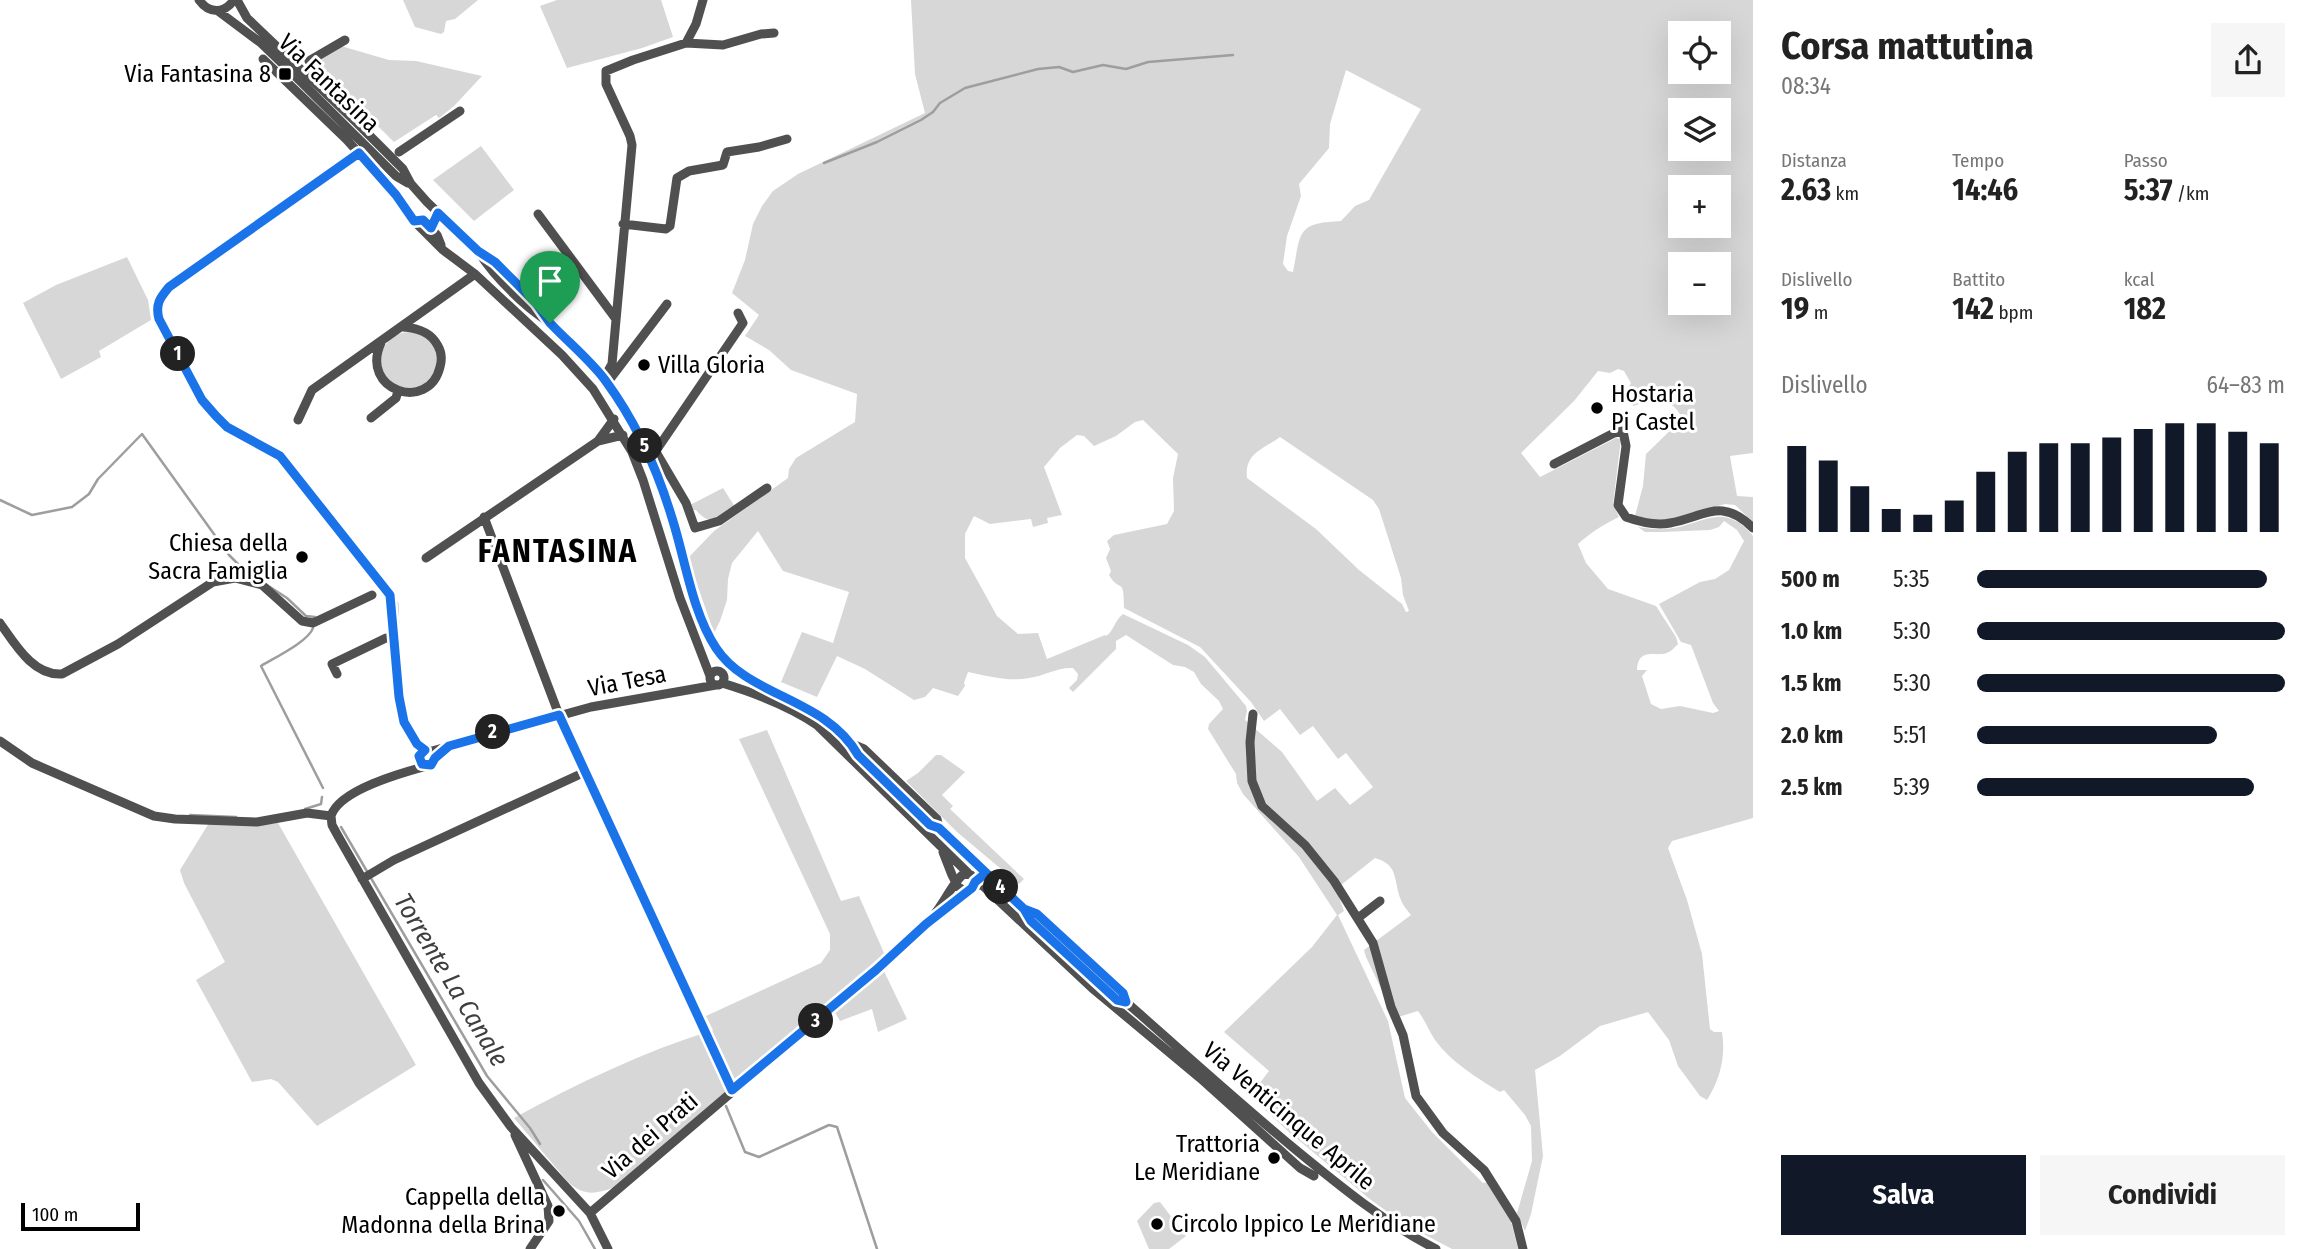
<!DOCTYPE html>
<html lang="it">
<head>
<meta charset="utf-8">
<style>
  :root { --surface:#fff; --page:#f6f6f6; --text:#222; --muted:#767676; --accent:#111827 }
  body { margin:0; font-family:"Fira Sans Condensed",sans-serif; background:var(--page); color:var(--text); height:100vh; display:flex; flex-direction:column; font-size:26px; white-space:nowrap }
  * { box-sizing:border-box; margin:0 }
  p { font-size:23px; color:var(--muted) }
  .icon { flex:none; width:38px; height:38px; fill:none; stroke:currentColor; stroke-width:2; stroke-linecap:round; stroke-linejoin:round }
  .map { position:relative; flex:1; overflow:hidden }
  .sheet { display:flex; flex-direction:column; background:var(--surface); width:560px }
  .sheet>* { flex:none }
  .buttons { position:absolute; left:1668px; top:21px; display:grid; gap:14px }
  .buttons a { display:grid; place-items:center; width:63px; height:63px; border-radius:0px; background:var(--surface); box-shadow:0 7px 28px #0002; font-size:35px }
  .scale { position:absolute; left:21px; bottom:18px; width:119px; box-sizing:border-box; padding-left:7px; border:4px solid #000; border-top:0; font-size:19px; line-height:24px; white-space:nowrap; color:#000; -webkit-text-stroke:5px #fff; paint-order:stroke }
  .pin { position:absolute; display:grid; place-items:center; width:60px; height:60px; color:#fff; margin:-72px -30px; border-radius:50% 50% 50% 0; rotate:-45deg; box-shadow:0 0 7px #0007 }
  .pin .icon { rotate:45deg }
  .km { position:absolute; width:35px; height:35px; margin:-18px; border-radius:50%; background:#222; color:#fff; font-size:19px; line-height:35px; text-align:center }
  .round { display:grid; place-items:center; flex:none; width:74px; height:74px; border-radius:0px; background:var(--page) }
  .summary { display:flex; align-items:center; justify-content:space-between; height:119px; padding:0 28px }
  h1 { font-size:38px; font-weight:700; line-height:52px }
  .figures { display:grid; grid-template-columns:repeat(3,1fr); gap:10px; height:119px; padding:7px 28px }
  .figures div { display:grid; align-content:center }
  .figures b { font-size:30px; font-weight:700 }
  .figures small { font-size:19px; font-weight:400 }
  .figures p { font-size:19px }
  .chart { height:196px; padding:14px 28px }
  .chart p { display:flex; justify-content:space-between }
  .chart svg { width:100%; height:126px; margin-top:7px; stroke:var(--accent); stroke-width:6 }
  .primary-button { display:flex; gap:14px; margin-top:auto; padding:14px 28px }
  .primary-button a { flex:1; height:80px; border-radius:0px; background:var(--accent); color:#fff; font-size:28px; font-weight:700; line-height:80px; text-align:center }
  .primary-button a+a { background:var(--page); color:var(--text) }
  ul { padding:0 28px; list-style:none; font-size:23px }
  li { display:grid; grid-template-columns:112px 84px 1fr; align-items:center; height:52px }
  li i { height:18px; border-radius:9px; background:var(--accent) }
  main { display:flex; flex:1; min-height:0 }
  .map>svg:first-child { display:block }
</style>
</head>
<body>
<main>
<div class="map">
<svg width="1753" height="1249" viewBox="0 0 1753 1249">
  <rect width="100%" height="100%" fill="#fff"/>
  <!-- green -->
  <path fill="#d7d7d7" fill-rule="evenodd" d="M403,0H478L455,19L446,21L444,32L441,34L415,27Z
    M557,0H661L673,37L642,48L567,68L540,6Z
    M911,0H1753V453L1730,456L1737,496L1753,497V522L1735,505L1725,504L1663,521L1635,516L1643,486L1646,454L1682,419C1674,397 1652,398 1634,406C1622,401 1626,392 1631,383L1624,371L1618,369L1610,373L1598,371L1574,401L1521,453L1540,477L1616,438L1621,439L1613,504L1619,517C1604,524 1590,533 1578,544L1586,563L1608,589L1656,606L1676,637L1678,644C1674,648 1670,653 1663,654C1651,655 1638,650 1637,670H1647L1642,676L1651,704L1661,709L1680,706L1713,713L1719,711L1713,703L1691,645L1681,642L1659,604L1700,582L1715,579L1729,570L1744,541L1737,530L1724,521L1719,527L1710,530L1662,532H1645L1638,527C1647,528 1657,530 1666,529C1702,526 1723,499 1753,536V818L1672,841L1668,848L1687,900L1702,954L1710,1029L1714,1032H1722C1726,1056 1720,1080 1707,1100L1700,1096L1678,1066L1669,1040L1648,1012L1600,1026L1560,1056L1535,1070L1543,1156L1531,1214L1525,1231L1517,1213L1532,1161L1531,1126L1525,1115L1504,1090L1500,1092C1477,1078 1451,1062 1435,1040C1429,1031 1425,1020 1418,1011L1395,1018L1366,957L1364,950L1411,915C1408,911 1403,906 1401,900C1393,882 1400,865 1375,858L1336,889L1344,911L1338,915L1388,1021L1405,1098L1432,1132L1483,1183L1489,1182L1511,1221L1518,1249H1452L1403,1223L1371,1200L1290,1133L1250,1096L1269,1071L1224,1032L1312,947L1337,915L1299,857L1243,794L1237,783L1236,774L1208,729L1209,724L1223,709L1219,701L1201,684L1194,672L1185,667L1173,665L1126,635L1116,641V649L1073,692L1069,688L1077,680L1078,674L1073,668C1058,667 1044,676 1029,678C1008,682 988,676 968,672L964,683L965,686L958,696L933,688L925,697L914,700L865,669L837,656L817,697L781,682L802,632L833,643L849,592L783,571L758,531L732,563L728,579L727,600L720,621L714,633L690,564V556L714,531L788,478L789,469L796,458L855,422L857,394L791,370L769,350L745,336L759,315L732,293L745,260L753,224L762,206L773,191L798,174L925,113L915,74ZM1680,33H1718V72H1680ZM1346,70L1421,109L1369,200L1355,206L1341,221C1296,223 1301,232 1293,272L1288,271L1283,264L1287,236L1301,196L1299,184L1329,148L1330,124ZM1680,110H1718V149H1680ZM1680,187H1718V226H1680ZM1680,264H1718V303H1680ZM1143,420L1178,454L1173,478L1174,511L1167,524L1114,535L1107,541L1110,549L1106,558L1111,571L1109,575C1120,594 1124,575 1124,608L1200,647L1251,702L1264,721L1280,709L1300,735L1313,726L1338,759L1346,753L1373,787L1350,805L1335,788L1317,801L1282,752L1245,720L1247,711L1246,706L1205,657L1188,645L1123,614C1114,621 1114,631 1106,636L1105,635L1047,659L1038,633L1018,634L997,616L965,558V534L974,516L990,524L1031,519L1033,527L1048,523L1047,518L1062,515L1044,467L1060,448L1077,435L1084,436L1094,446L1116,436L1135,422ZM1280,437L1373,500L1379,509L1394,556L1401,578L1403,595L1409,611L1406,612L1402,604L1359,570L1316,529L1247,478C1244,453 1264,449 1280,437Z
    M341,46L389,60L416,61L482,76L454,106L439,118L436,115L394,142L314,63Z
    M481,146L514,190L474,221L433,180Z
    M127,257L148,300L151,320L99,351L101,357L61,379L23,303L56,285Z
    M381 360a28 28 0 1 1 56 0a28 28 0 1 1-56 0Z
    M723,488L735,507C719,517 711,528 696,510H691L690,505Z
    M767,730L841,901L859,896L884,953L881,965L907,1019L878,1032L872,1009L840,1021L832,1007L619,1186C597,1193 586,1198 568,1182L514,1118C578,1083 643,1052 713,1030L706,1016L821,963L830,950V934L739,739Z
    M936,755H941L965,772L942,795L953,806L950,809L1024,879L1019,884L957,832L906,781L918,773Z
    M209,823L252,826L278,823L416,1065L317,1126L278,1082L271,1079L252,1082L196,980L225,962L184,883L180,870Z
    M1160,1202L1186,1236L1169,1249H1149L1137,1221L1154,1203Z"/>
  <g fill="none" stroke-linecap="round" stroke-linejoin="round">
    <!-- stream -->
    <path stroke="#9e9e9e" stroke-width="2.5" d="M824,163L877,142L921,120L933,112L940,103L965,88L1038,69L1059,67L1073,72L1103,65L1126,69L1148,62L1233,55
      M0,500L32,515L72,507L89,494L98,479L142,434L229,555L248,574L261,581
      M267,585L287,598L306,616L315,617
      M397,603L398,624
      M313,628C309,641 274,658 261,666L323,788
      M398,631V641
      M305,809L321,804L322,797
      M190,815L236,817
      M341,827L487,1076L530,1128L540,1144
      M726,1106L745,1152L759,1157L829,1125L837,1127L877,1249
      M543,1180L579,1221L595,1249"/>
    <!-- minor -->
    <path stroke="#505050" stroke-width="9" d="M199,0C209,14 224,14 234,0
      M237,0L247,18L357,123L403,169L411,184L427,202L478,251L495,262L536,303L545,316
      M218,11L261,43L289,70L396,176L408,183
      M686,43L696,24L703,0
      M263,59L347,140L396,195L414,221L443,250L475,274L562,355L593,389L632,452L643,480L680,598L710,676
      M309,61L345,40
      M399,152L460,111
      M359,153L169,287C160,298 155,304 159,319L202,400L216,416L227,427L280,456L390,595L399,697L404,722L417,744L425,750
      M538,214L616,319
      M414,221L423,220L437,235L441,245
      M623,224L666,229L670,226L677,178L689,171L723,165L727,152L759,147L787,139
      M478,251C491,272 509,290 527,306C535,313 545,319 552,326C594,365 626,405 651,457C669,496 679,541 691,583C698,606 703,633 719,652C757,697 828,701 858,755L930,826L939,828L1024,909L1031,921L1117,1000L1126,1002C1182,1051 1238,1102 1296,1150C1341,1187 1385,1223 1436,1249
      M381,343C359,391 429,413 440,367C442,360 442,353 438,346C431,332 418,328 403,327
      M604,378L612,364L632,145L630,136L606,84V71L633,60L686,43L723,45L761,34L774,33
      M607,383L667,304
      M371,418L396,398L398,391
      M298,420L312,390L475,274
      M598,441L623,435
      M656,452L686,503L695,528L719,521L767,488
      M651,458L743,323L738,313
      M1554,464L1614,433L1623,431L1626,446L1618,505L1626,517C1640,522 1655,526 1670,523C1706,516 1722,497 1753,528
      M484,517L559,715L732,1090
      M426,558L598,441L614,419
      M0,623C15,644 33,676 62,674L118,644L213,582L235,578L262,585L302,621L313,623L372,595
      M710 678a7 7 0 1 1 14 0a7 7 0 1 1-14 0Z
      M337,674L332,664L386,638H393
      M722,683C755,693 788,705 817,725L968,873
      M1253,714L1250,742L1252,781L1262,806L1305,845L1334,881L1373,943L1391,1007L1403,1035L1416,1096L1443,1133L1484,1170L1516,1221L1523,1249
      M0,741L32,763L154,816L175,819L257,822L307,813L331,816
      M852,744L864,749L937,819L939,828
      M419 758a8 8 0 1 1 16 0a8 8 0 1 1-16 0Z
      M432,751L591,707L716,685
      M331,816L332,825L338,836L479,1083L511,1127L590,1213L608,1249
      M331,816C339,790 401,773 427,766
      M943,852L952,875L958,887L965,891L971,889
      M362,879L394,860L585,772
      M975,884L983,886L1092,988L1200,1078L1300,1168L1314,1176
      M1024,909L1037,913L1123,993L1126,1002
      M936,912C944,902 956,878 965,873L971,875
      M1358,918L1380,901
      M515,1135L548,1206L549,1221L530,1249
      M590,1213L968,891"/>
  </g>
  <g fill="none" stroke-linecap="round" stroke-linejoin="round">
    <!-- route casing -->
    <g stroke="#fff" stroke-width="14">
      <path id="route" d="M550,323L536,303L495,262L478,251L438,213L431,228L423,220L414,221L396,195L359,153L169,287C160,298 155,304 159,319L202,400L216,416L227,427L280,456L390,595L399,697L404,722L417,744L425,750L419,756L422,764L431,765L435,758L449,746L559,715L732,1090L876,970L926,924L972,888L975,882L986,873L1024,909L1031,921L1117,1000L1126,1002L1123,993L1037,914L1024,909L939,828L930,825L858,755C826,698 748,697 716,648C692,612 685,558 672,518C657,468 636,422 605,380C590,360 568,342 550,323"/>
    </g>
    <!-- route -->
    <use href="#route" stroke="#1a73e8" stroke-width="9"/>
  </g>
  <!-- markers -->
  <g fill="#000" stroke="#fff" stroke-width="2.5">
    <rect x="278" y="67" width="14" height="14" rx="3.5"/>
    <circle cx="644" cy="365" r="7"/>
    <circle cx="1597" cy="408" r="7"/>
    <circle cx="302" cy="557" r="7"/>
    <circle cx="1274" cy="1158" r="7"/>
    <circle cx="559" cy="1211" r="7"/>
    <circle cx="1157" cy="1224" r="7"/>
  </g>
  <g text-anchor="middle" dominant-baseline="central" stroke-width="6" stroke-linejoin="round" paint-order="stroke">
    <!-- poi labels -->
    <g font-size="24" fill="#000" stroke="#fff" text-anchor="end">
      <text x="271" y="74">Via Fantasina 8</text>
      <text x="658" y="365" text-anchor="start">Villa Gloria</text>
      <text x="1611" y="394" text-anchor="start">Hostaria<tspan x="1611" dy="28">Pi Castel</tspan></text>
      <text x="288" y="543">Chiesa della<tspan x="288" dy="28">Sacra Famiglia</tspan></text>
      <text x="1260" y="1144">Trattoria<tspan x="1260" dy="28">Le Meridiane</tspan></text>
      <text x="545" y="1197">Cappella della<tspan x="545" dy="28">Madonna della Brina</tspan></text>
      <text x="1171" y="1224" text-anchor="start">Circolo Ippico Le Meridiane</text>
    </g>
    <!-- street labels -->
    <g font-size="24" fill="#000" stroke="#fff">
      <text transform="translate(329 83) rotate(44)">Via Fantasina</text>
      <text transform="translate(627 681) rotate(-11)">Via Tesa</text>
      <text transform="translate(1289 1116) rotate(40)">Via Venticinque Aprile</text>
      <text transform="translate(650 1136) rotate(-41)">Via dei Prati</text>
    </g>
    <!-- water labels -->
    <g font-size="26" font-style="italic" fill="#3f3f3f" stroke="#fff">
      <text transform="translate(451 980) rotate(59)">Torrente La Canale</text>
    </g>
    <!-- district labels -->
    <g font-size="32" font-weight="bold" letter-spacing="2" fill="#000" stroke="#fff">
      <text x="558" y="551">FANTASINA</text>
    </g>
  </g>
</svg>
<div class="buttons">
<a><svg class="icon" aria-label="locate" viewBox="0 0 24 24"><circle cx="12" cy="12" r="6"/><path d="M12 2v4M12 18v4M2 12h4M18 12h4"/></svg></a>
<a><svg class="icon" aria-label="layers" viewBox="0 0 24 24"><path d="M12 4l9 5-9 5-9-5zM3 14l9 5 9-5"/></svg></a>
<a>+</a>
<a>−</a>
</div>
<div class="scale">100 m</div>
<div class="pin" style="left:550px;top:323px;background:#1e9e55"><svg class="icon" aria-label="arrive" viewBox="0 0 24 24"><path d="M6 21V4h12l-3 4 3 4H6"/></svg></div>
<b class="km" style="left:178px;top:354px">1</b>
<b class="km" style="left:493px;top:732px">2</b>
<b class="km" style="left:816px;top:1021px">3</b>
<b class="km" style="left:1001px;top:887px">4</b>
<b class="km" style="left:645px;top:446px">5</b>
</div>
<section class="sheet">
<div class="summary"><div><h1>Corsa mattutina</h1><p>08:34</p></div><a class="round"><svg class="icon" aria-label="share" viewBox="0 0 24 24"><path d="M12 15V3M7 8l5-5 5 5M5 13v7h14v-7"/></svg></a></div>
<div class="figures">
<div><p>Distanza</p><b>2.63<small> km</small></b></div>
<div><p>Tempo</p><b>14:46</b></div>
<div><p>Passo</p><b>5:37<small> /km</small></b></div>
</div>
<div class="figures">
<div><p>Dislivello</p><b>19<small> m</small></b></div>
<div><p>Battito</p><b>142<small> bpm</small></b></div>
<div><p>kcal</p><b>182</b></div>
</div>
<div class="chart"><p><span>Dislivello</span>64–83 m</p>
<svg viewBox="0 0 160 44" preserveAspectRatio="none"><path d="M5 44V14M15 44V19M25 44V28M35 44V36M45 44V38M55 44V33M65 44V23M75 44V16M85 44V13M95 44V13M105 44V11M115 44V8M125 44V6M135 44V6M145 44V9M155 44V13"/></svg>
</div>
<ul>
<li><b>500 m</b>5:35<i style="width:94%"></i></li>
<li><b>1.0 km</b>5:30<i style="width:100%"></i></li>
<li><b>1.5 km</b>5:30<i style="width:100%"></i></li>
<li><b>2.0 km</b>5:51<i style="width:78%"></i></li>
<li><b>2.5 km</b>5:39<i style="width:90%"></i></li>
</ul>
<div class="primary-button"><a>Salva</a><a>Condividi</a></div>
</section>
</main>
</body>
</html>
